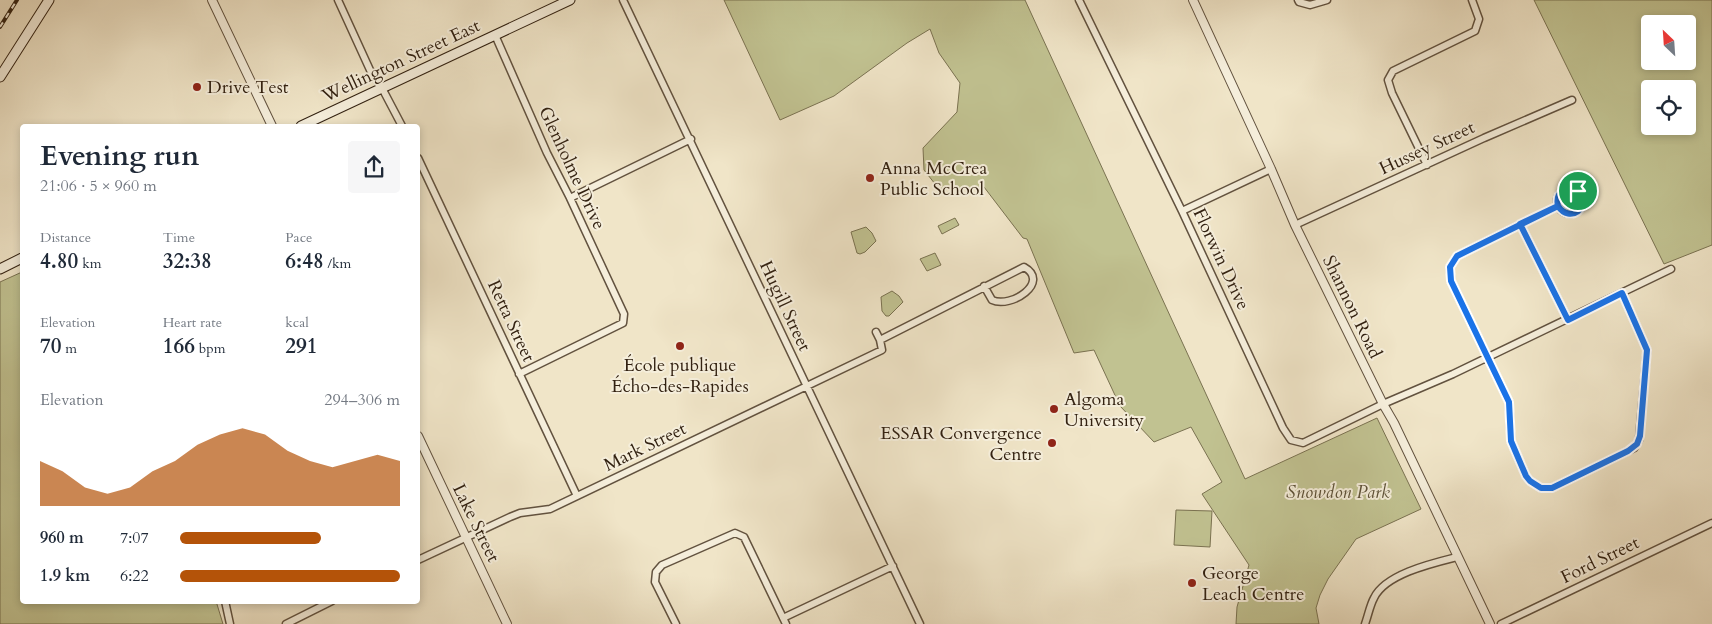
<!DOCTYPE html>
<html lang="en">
<head>
<meta charset="utf-8">
<style>
  :root { --surface:#fff; --page:#f6f6f7; --text:#1f2937; --muted:#747a83; --accent:#b45309 }
  body { margin:0; font-family:Cardo,serif; background:var(--page); color:var(--text); height:100vh; display:flex; flex-direction:column; font-size:19px; white-space:nowrap }
  * { box-sizing:border-box; margin:0 }
  p { font-size:16px; color:var(--muted) }
  .icon { flex:none; width:28px; height:28px; fill:none; stroke:currentColor; stroke-width:2; stroke-linecap:round; stroke-linejoin:round }
  .map { position:relative; flex:1; overflow:hidden }
  .panel { position:absolute; left:20px; top:124px; width:400px; height:480px; display:flex; flex-direction:column; background:var(--surface); border-radius:5px; box-shadow:0 2px 8px #0003 }
  .panel>* { flex:none }
  .needle { width:32px; rotate:335deg }
  .controls { position:absolute; left:1641px; top:15px; display:grid; gap:10px }
  .controls a { display:grid; place-items:center; width:55px; height:55px; border-radius:5px; background:var(--surface); box-shadow:0 2px 8px #0003; font-size:25px }
  .pin { position:absolute; display:grid; place-items:center; width:42px; height:42px; color:#fff; margin:-21px; border:2px solid #fff; border-radius:50%; box-shadow:0 1px 5px #0007 }
  .round { display:grid; place-items:center; flex:none; width:52px; height:52px; border-radius:5px; background:var(--page) }
  .head { display:flex; align-items:center; justify-content:space-between; height:85px; padding:0 20px }
  h1 { font-size:28px; font-weight:600; line-height:38px }
  .stats { display:grid; grid-template-columns:repeat(3,1fr); gap:8px; height:85px; padding:5px 20px }
  .stats div { display:grid; align-content:center }
  .stats b { font-size:21px; font-weight:600 }
  .stats small { font-size:14px; font-weight:400 }
  .stats p { font-size:14px }
  .chart { height:140px; padding:10px 20px }
  .chart p { display:flex; justify-content:space-between }
  .chart svg { width:100%; height:90px; margin-top:5px; fill:var(--accent); opacity:.7 }
  ul { padding:0 20px; list-style:none; font-size:16px }
  li { display:grid; grid-template-columns:80px 60px 1fr; align-items:center; height:38px }
  li i { height:12px; border-radius:6px; background:var(--accent) }
  .map>svg:first-child { display:block }
</style>
</head>
<body>
<div class="map">
<svg width="1712" height="624" viewBox="0 0 1712 624">
  <rect width="100%" height="100%" fill="#f0e5c8"/>
  <filter id="stains"><feTurbulence type="fractalNoise" baseFrequency=".004" numOctaves="4"/><feColorMatrix values="0 0 0 0 .2 0 0 0 0 .09 0 0 0 0 .02 0 0 0 .5 -.17"/></filter>
  <radialGradient id="worn" r=".72"><stop offset=".6" stop-color="#630" stop-opacity="0"/><stop offset="1" stop-color="#630" stop-opacity=".3"/></radialGradient>
  <!-- green -->
  <path fill="#c1c291" stroke="#7a7251" fill-rule="evenodd" d="M724,0H1025L1245,479L1377,418L1421,509L1356,539L1328,579L1320,595L1316,608L1319,624H1236L1237,607L1249,565L1202,494L1222,482L1191,427L1154,442L1120,406L1094,350L1074,353L1027,239L1023,238L984,187L939,189L924,170L923,148L957,112L960,83L939,53L930,29L907,43L834,96L780,120Z
    M1534,0H1712V245L1664,264ZM1650,24H1688V61H1650ZM1650,89H1688V126H1650Z
    M1562 200a8 8 0 1 1 16 0a8 8 0 1 1-16 0Z
    M955,218L959,225L942,234L938,226Z
    M866,227L872,233L876,241L865,252L860,254L857,253L851,232Z
    M935,253L941,265L927,271L920,259Z
    M22,272V601H216L223,624H0V282Z
    M892,291L899,296L903,302L889,316H886L882,311L881,297Z
    M1176,510L1212,511L1210,547L1174,545Z"/>
  <g fill="none" stroke-linecap="round" stroke-linejoin="round">
    <!-- minor casing -->
    <g stroke="#62523f" stroke-width="9">
      <path id="minor" d="M338,0L370,70L382,88L402,126
        M623,0L920,624
        M1079,0L1182,211L1283,428L1291,440L1303,443L1383,404L1453,374L1671,269
        M1298,0L1299,2L1310,5L1327,0
        M495,35L547,153L570,198L624,314L623,323L519,374
        M418,158L577,496
        M1427,165L1392,93L1388,80L1393,71L1475,31L1479,19L1472,0
        M1557 201a13 13 0 1 1 26 0a13 13 0 1 1-26 0Z
        M570,198L691,139
        M1558,206L1457,256L1450,267L1451,281L1509,402L1511,441L1526,476L1530,481L1541,488H1552L1628,451L1634,448L1639,440L1647,350L1622,293
        M1182,211L1271,169
        M1520,224L1568,320
        M1295,225L1484,138L1572,100
        M880,340L1024,267C1051,282 1011,309 992,300L984,286
        M418,560L510,517L520,513L550,509L882,350L880,340L876,332
        M225,601L230,624
        M783,618L893,566
        M286,624L332,601
        M676,624L655,582L656,572L662,565L735,533L744,537L786,624
        M1365,624C1368,616 1370,605 1374,598C1385,574 1433,563 1457,557
        M1501,624L1712,523"/>
    </g>
    <!-- tertiary casing -->
    <g stroke="#62523f" stroke-width="10">
      <path id="tertiary" d="M212,0L272,126
        M1193,0L1271,169L1295,225L1383,404L1394,423L1490,624
        M418,436L507,624"/>
    </g>
    <!-- secondary casing -->
    <g stroke="#322111" stroke-width="11">
      <path id="secondary" d="M0,77L49,0
        M301,126L570,0
        M0,269L22,258"/>
    </g>
    <!-- minor -->
    <use href="#minor" stroke="#f5eedb" stroke-width="6"/>
    <!-- tertiary -->
    <use href="#tertiary" stroke="#f5eedb" stroke-width="8"/>
    <!-- secondary -->
    <use href="#secondary" stroke="#f5eedb" stroke-width="9"/>
    <!-- rail casing -->
    <g stroke="#322111" stroke-width="4">
      <path id="rail" d="M0,27L17,0"/>
    </g>
    <!-- rail -->
    <use href="#rail" stroke="#f5eedb" stroke-width="2" stroke-dasharray="5.5" stroke-linecap="butt"/>
  </g>
  <g fill="none" stroke-linecap="round" stroke-linejoin="round">
    <!-- route casing -->
    <g stroke="#fff" stroke-width="10">
      <path id="route" d="M1578,191C1567,184 1555,192 1558,206L1457,256L1450,267L1451,281L1509,402L1511,441L1526,476L1530,481L1541,488H1552L1628,451L1637,444L1640,436L1647,350L1622,293L1568,320L1520,224L1558,206C1570,224 1592,207 1578,191"/>
    </g>
    <!-- route -->
    <use href="#route" stroke="#1a73e8" stroke-width="6"/>
  </g>
  <!-- markers -->
  <g fill="#8f2418" stroke="#f5eedb" stroke-width="2">
    <circle cx="197" cy="87" r="5"/>
    <circle cx="870" cy="178" r="5"/>
    <circle cx="680" cy="346" r="5"/>
    <circle cx="1054" cy="409" r="5"/>
    <circle cx="1052" cy="443" r="5"/>
    <circle cx="1192" cy="583" r="5"/>
  </g>
  <g text-anchor="middle" dominant-baseline="central" stroke-width="4" stroke-linejoin="round" paint-order="stroke">
    <!-- street labels -->
    <g font-size="18" fill="#322111" stroke="#f5eedb">
      <text transform="translate(401 61) rotate(-25)">Wellington Street East</text>
      <text transform="translate(1427 148) rotate(-25)">Hussey Street</text>
      <text transform="translate(572 168) rotate(65)">Glenholme Drive</text>
      <text transform="translate(1221 259) rotate(65)">Florwin Drive</text>
      <text transform="translate(785 306) rotate(65)">Hugill Street</text>
      <text transform="translate(1352 307) rotate(64)">Shannon Road</text>
      <text transform="translate(511 321) rotate(65)">Retta Street</text>
      <text transform="translate(645 447) rotate(-26)">Mark Street</text>
      <text transform="translate(476 523) rotate(64)">Lake Street</text>
      <text transform="translate(1600 560) rotate(-26)">Ford Street</text>
    </g>
    <!-- poi labels -->
    <g font-size="18" fill="#322111" stroke="#f5eedb" text-anchor="start">
      <text x="207" y="87">Drive Test</text>
      <text x="880" y="168">Anna McCrea<tspan x="880" dy="21">Public School</tspan></text>
      <text x="680" y="365" text-anchor="middle">École publique<tspan x="680" dy="21">Écho-des-Rapides</tspan></text>
      <text x="1064" y="399">Algoma<tspan x="1064" dy="21">University</tspan></text>
      <text x="1042" y="433" text-anchor="end">ESSAR Convergence<tspan x="1042" dy="21">Centre</tspan></text>
      <text x="1202" y="573">George<tspan x="1202" dy="21">Leach Centre</tspan></text>
    </g>
    <!-- park labels -->
    <g font-size="18" font-style="italic" fill="#5d5137" stroke="#f5eedb">
      <text x="1338" y="492">Snowdon Park</text>
    </g>
  </g>
  <rect width="100%" height="100%" filter="url(#stains)"/>
  <rect width="100%" height="100%" fill="url(#worn)"/>
</svg>
<div class="controls">
<a><svg class="needle" viewBox="-14 -14 28 28"><path d="M0-13l5 13h-10z" fill="#e53935"/><path d="M0 13l5-13h-10z" fill="#747a83"/></svg></a>
<a><svg class="icon" aria-label="locate" viewBox="0 0 24 24"><circle cx="12" cy="12" r="6"/><path d="M12 2v4M12 18v4M2 12h4M18 12h4"/></svg></a>
</div>
<div class="pin" style="left:1578px;top:191px;background:#1e9e55"><svg class="icon" aria-label="arrive" viewBox="0 0 24 24"><path d="M6 21V4h12l-3 4 3 4H6"/></svg></div>
<section class="panel">
<div class="head"><div><h1>Evening run</h1><p>21:06 · 5 × 960 m</p></div><a class="round"><svg class="icon" aria-label="share" viewBox="0 0 24 24"><path d="M12 15V3M7 8l5-5 5 5M5 13v7h14v-7"/></svg></a></div>
<div class="stats">
<div><p>Distance</p><b>4.80<small> km</small></b></div>
<div><p>Time</p><b>32:38</b></div>
<div><p>Pace</p><b>6:48<small> /km</small></b></div>
</div>
<div class="stats">
<div><p>Elevation</p><b>70<small> m</small></b></div>
<div><p>Heart rate</p><b>166<small> bpm</small></b></div>
<div><p>kcal</p><b>291</b></div>
</div>
<div class="chart"><p><span>Elevation</span>294–306 m</p>
<svg viewBox="0 0 160 44" preserveAspectRatio="none"><path d="M0 44V22L10 27L20 35L30 38L40 35L50 27L60 22L70 14L80 9L90 6L100 9L110 17L120 22L130 25L140 22L150 19L160 22V44z"/></svg>
</div>
<ul>
<li><b>960 m</b>7:07<i style="width:64%"></i></li>
<li><b>1.9 km</b>6:22<i style="width:100%"></i></li>
</ul>
</section>
</div>
</body>
</html>
